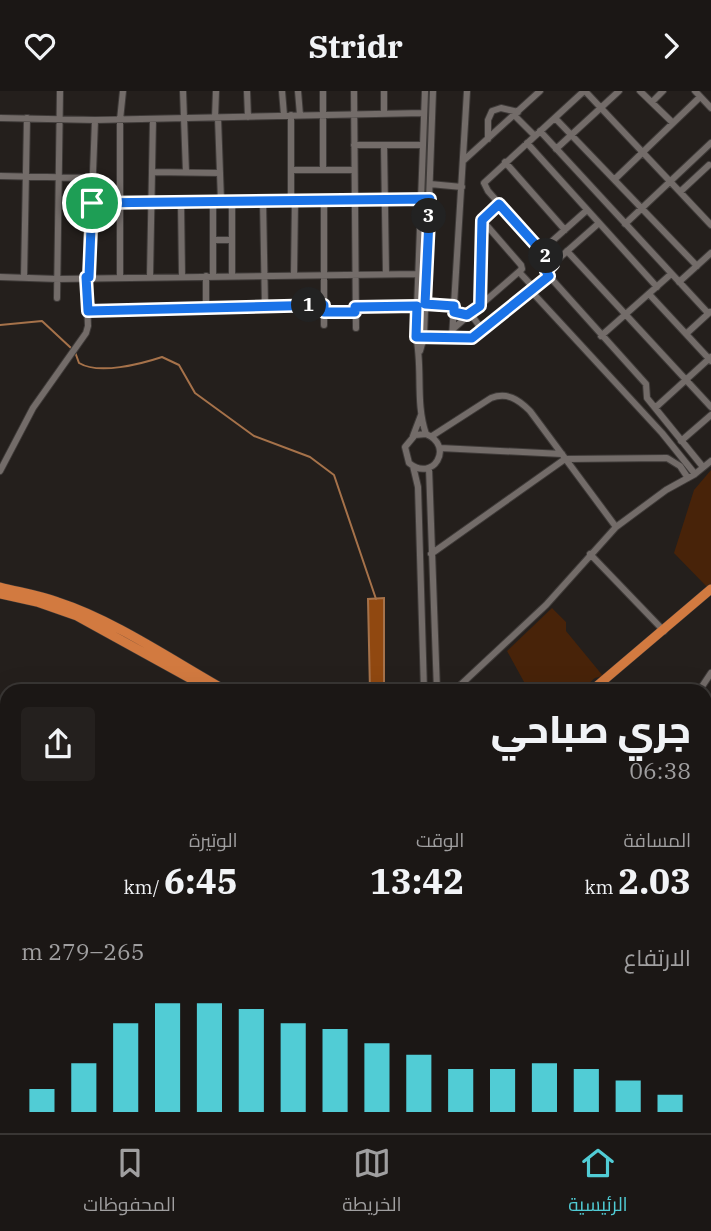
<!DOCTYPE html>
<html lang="ar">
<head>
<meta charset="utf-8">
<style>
  :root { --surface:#1b1715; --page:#24201e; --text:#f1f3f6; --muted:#a09fa0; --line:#393634; --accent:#51ccd5 }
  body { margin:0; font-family:"IBM Plex Serif",Cairo,serif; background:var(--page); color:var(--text); direction:rtl; height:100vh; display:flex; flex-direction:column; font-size:26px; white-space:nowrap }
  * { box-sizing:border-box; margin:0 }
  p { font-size:23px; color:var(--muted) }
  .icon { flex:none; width:38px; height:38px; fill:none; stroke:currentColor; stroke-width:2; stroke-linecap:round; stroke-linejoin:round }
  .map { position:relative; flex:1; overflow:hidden; direction:ltr }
  .side { position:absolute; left:0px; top:593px; width:712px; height:450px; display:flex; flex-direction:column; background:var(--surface); border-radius:21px 21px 0 0; box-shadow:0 7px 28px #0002,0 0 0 2px var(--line); direction:rtl }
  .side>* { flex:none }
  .pin { position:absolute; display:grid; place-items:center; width:60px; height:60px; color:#fff; margin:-30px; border:4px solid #fff; border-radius:50%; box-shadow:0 2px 7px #0007 }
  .km { position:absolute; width:35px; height:35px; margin:-18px; border-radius:50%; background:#222; color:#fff; font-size:19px; line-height:35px; text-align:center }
  .round { display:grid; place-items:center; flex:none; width:74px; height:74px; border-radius:7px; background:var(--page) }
  .overview { display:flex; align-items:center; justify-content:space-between; height:119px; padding:0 21px }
  h1 { font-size:38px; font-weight:800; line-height:52px }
  .stats { display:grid; grid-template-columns:repeat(3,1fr); gap:10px; height:119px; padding:7px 21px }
  .stats div { display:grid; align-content:center }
  .stats b { font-size:35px; font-weight:800 }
  .stats small { font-size:19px; font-weight:400 }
  .stats p { font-size:19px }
  .chart { height:196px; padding:14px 21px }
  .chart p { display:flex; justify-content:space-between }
  .chart svg { width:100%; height:126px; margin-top:7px; stroke:var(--accent); stroke-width:6 }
  header { display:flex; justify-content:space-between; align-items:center; height:91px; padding:0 21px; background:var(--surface); font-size:32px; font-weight:800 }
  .tabs { display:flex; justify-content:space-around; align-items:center; height:98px; border-top:2px solid var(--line); background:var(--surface); font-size:19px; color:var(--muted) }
  .tabs a { display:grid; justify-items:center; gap:4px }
  .tabs .current { color:var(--accent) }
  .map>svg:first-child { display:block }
</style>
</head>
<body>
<header><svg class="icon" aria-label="forward" viewBox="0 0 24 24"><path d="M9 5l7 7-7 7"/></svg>Stridr<svg class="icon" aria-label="heart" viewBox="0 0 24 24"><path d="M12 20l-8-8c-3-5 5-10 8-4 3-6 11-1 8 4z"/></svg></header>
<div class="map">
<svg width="711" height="1042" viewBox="0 0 711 1042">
  <rect width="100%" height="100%" fill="#241f1c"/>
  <!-- green -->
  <path fill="#482309" d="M711,379V494L708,497L674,462L694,399Z
    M552,517L566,531V540L603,585L595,587L579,600H529L507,560Z"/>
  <!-- water -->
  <path fill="#904810" stroke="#a6724a" stroke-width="2" d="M384,507V600H370L368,508Z"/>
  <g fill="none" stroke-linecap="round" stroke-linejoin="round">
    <!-- stream -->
    <path stroke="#a6724a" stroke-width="2" d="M0,234L42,230L71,257
      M75,261L79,272C99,284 141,273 162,266L179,274L195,302L254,345L310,366L334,384L376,508"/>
    <!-- minor casing -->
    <g stroke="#3e3a38" stroke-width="8">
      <path id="minor" d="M183,0L186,81
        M247,0L248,26
        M282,0L284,24
        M298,0L300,24
        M323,0V78
        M354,0L356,237
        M384,0V23
        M425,0L416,245C423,278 415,311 426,343C455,355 433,392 409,372L405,356L415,344L426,343
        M585,0L711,134
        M640,0L673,32
        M695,0L711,17
        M652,11L663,0
        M291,24V109
        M515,25L535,45
        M0,27L95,29L424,22
        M215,27L216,0
        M218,27L221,110
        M555,27L697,175
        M540,40L708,222
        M488,48V29L492,20L501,17L518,21
        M527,52L657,196
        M354,54H423
        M384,54L386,183
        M556,58L619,0
        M463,70L540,0
        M505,71L565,139
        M291,79H354
        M152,81L220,82
        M0,85L93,87
        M615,88L700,6
        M430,93L462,96
        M681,100L709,74
        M232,110V185
        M263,110L265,216
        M181,111L182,185
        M213,111V185
        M92,112L430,108
        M625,133L711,52
        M213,149H232
        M541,160L587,119
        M567,160L711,316
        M553,173L488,100L484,92L584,0
        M520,182L534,197
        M294,184L295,109
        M120,185V29L123,0
        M150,185L153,28
        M206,185V218
        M549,185L546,182L548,177L599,132
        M0,186L58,188L419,183
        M89,186L95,29
        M24,187L27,27
        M679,191L711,162
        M531,200L662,342L695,383
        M649,203L711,270
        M57,207L60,0
        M425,213L454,215
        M480,215L482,129L499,113
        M355,216L417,215
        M88,220L324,214
        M324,221H356
        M470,222L483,240
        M324,234V110
        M453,238L522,178L521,174L482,129
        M686,243L710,221
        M416,245L473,247L549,185L646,293L647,307L703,376
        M601,245L671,183
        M452,247L467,0
        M420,260L424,246L433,0
        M655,317L711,266
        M413,345L421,324
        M432,345L491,307C507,301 518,308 530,320L616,436
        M681,350L711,324
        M440,357L562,363
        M413,375L418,396L424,600
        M429,377L437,600
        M0,380L33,317L86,242L88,235L86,186
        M431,463L565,368L667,367L680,375L688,387
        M590,463L664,540
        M454,600L546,514L616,436L666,399L695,383L711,370
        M699,600L711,582
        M295,1036L301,1042
        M324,1036L330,1042
        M214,1042L218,1036
        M312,1042L318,1036
        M347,1042L352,1036
        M383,1042L390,1036
        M468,1042L475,1036"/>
    </g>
    <!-- major casing -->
    <g stroke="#3e3a38" stroke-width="10">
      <path id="major" d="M705,710L711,700"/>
    </g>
    <!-- highway casing -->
    <g stroke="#3e3a38" stroke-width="10">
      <path id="highway" d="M0,496C19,501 39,504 58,511C114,529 175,571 227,600
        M0,503L37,511L77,525L213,600
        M591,600L711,498
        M667,1036L669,1042"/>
    </g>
    <!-- minor -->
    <use href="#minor" stroke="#736c69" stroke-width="6"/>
    <!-- major -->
    <use href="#major" stroke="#ac7450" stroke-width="8"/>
    <!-- highway -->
    <use href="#highway" stroke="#d27a40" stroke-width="9"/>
  </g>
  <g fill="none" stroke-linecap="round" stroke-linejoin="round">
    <!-- route casing -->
    <g stroke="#fff" stroke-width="14">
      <path id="route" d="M430,108L425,213L454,215V221L467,224L480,215L482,129L499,113L553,173L546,180L549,185L472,247L416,246L417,215L355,216V221H324V214L88,220L86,186H89L92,112Z"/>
    </g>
    <!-- route -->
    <use href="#route" stroke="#1a73e8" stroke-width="9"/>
  </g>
</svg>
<div class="pin" style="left:92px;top:112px;background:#1e9e55"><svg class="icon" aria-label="arrive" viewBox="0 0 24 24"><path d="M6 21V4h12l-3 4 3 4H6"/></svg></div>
<b class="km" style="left:309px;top:214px">1</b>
<b class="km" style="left:546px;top:165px">2</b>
<b class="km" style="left:429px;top:125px">3</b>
<section class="side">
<div class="overview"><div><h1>جري صباحي</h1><p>06:38</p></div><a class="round"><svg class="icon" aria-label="share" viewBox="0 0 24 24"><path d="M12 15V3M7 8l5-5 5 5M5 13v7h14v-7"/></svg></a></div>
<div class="stats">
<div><p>المسافة</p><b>2.03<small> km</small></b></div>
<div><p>الوقت</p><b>13:42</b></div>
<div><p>الوتيرة</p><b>6:45<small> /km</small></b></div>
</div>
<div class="chart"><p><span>الارتفاع</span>265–279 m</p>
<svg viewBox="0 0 160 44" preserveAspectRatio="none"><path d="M5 44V36M15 44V27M25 44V13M35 44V6M45 44V6M55 44V8M65 44V13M75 44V15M85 44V20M95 44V24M105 44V29M115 44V29M125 44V27M135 44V29M145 44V33M155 44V38"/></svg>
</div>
</section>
</div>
<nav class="tabs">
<a class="current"><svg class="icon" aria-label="home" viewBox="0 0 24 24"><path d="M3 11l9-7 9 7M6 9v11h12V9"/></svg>الرئيسية</a>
<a><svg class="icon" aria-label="map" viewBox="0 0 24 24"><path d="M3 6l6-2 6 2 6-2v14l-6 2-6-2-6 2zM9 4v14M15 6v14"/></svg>الخريطة</a>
<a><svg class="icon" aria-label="saved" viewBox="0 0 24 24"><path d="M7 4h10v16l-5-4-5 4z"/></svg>المحفوظات</a>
</nav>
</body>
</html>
